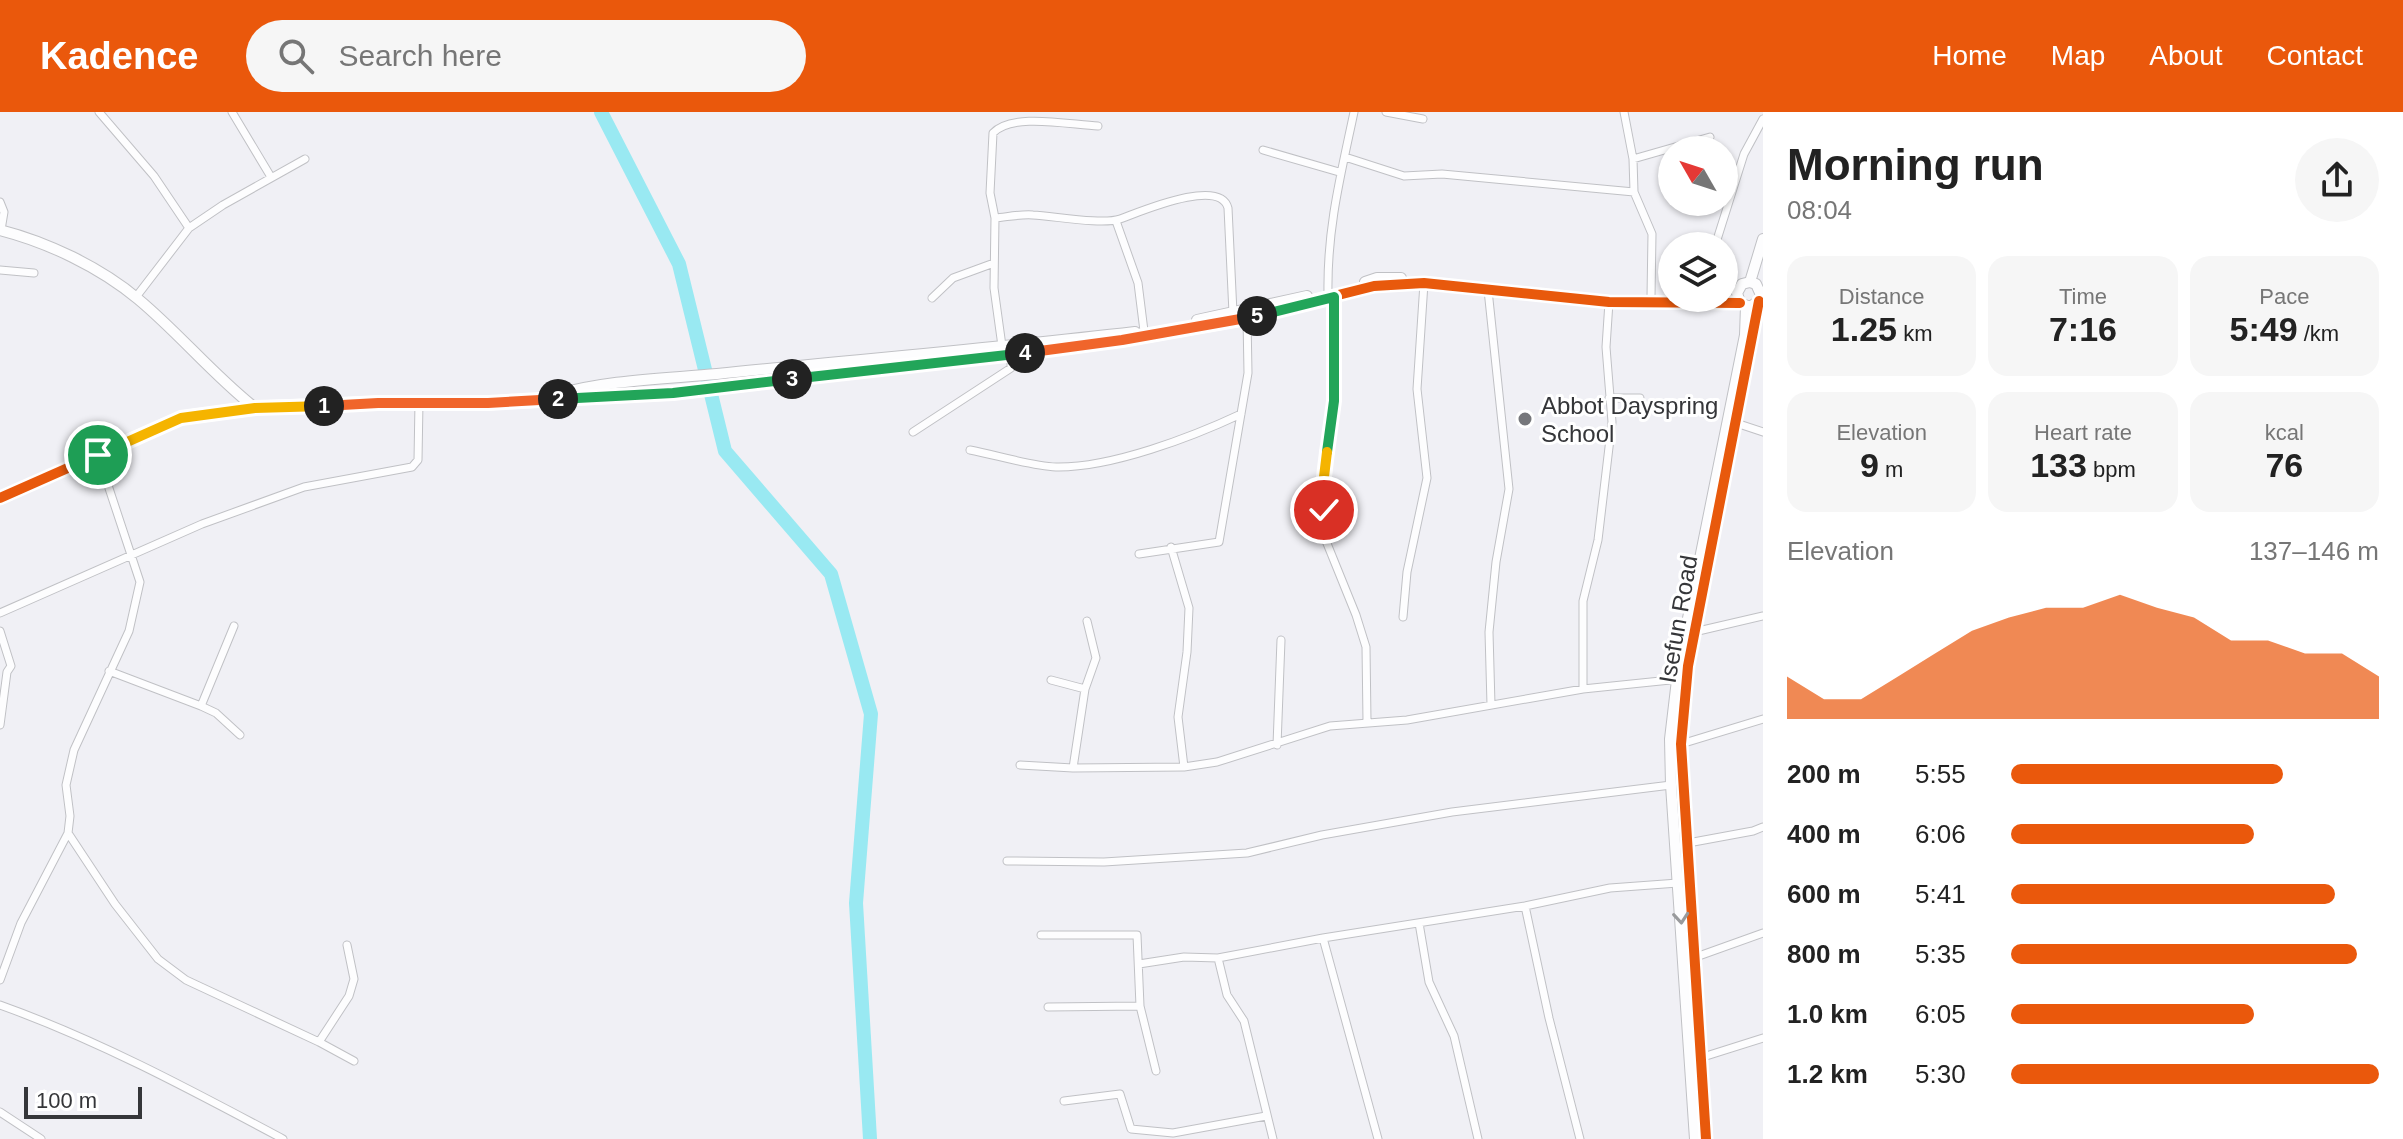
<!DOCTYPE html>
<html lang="en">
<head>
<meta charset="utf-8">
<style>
  :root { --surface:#fff; --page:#f6f6f6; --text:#222; --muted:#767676; --accent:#ea580c }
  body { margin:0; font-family:Arial,sans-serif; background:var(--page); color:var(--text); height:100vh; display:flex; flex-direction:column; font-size:30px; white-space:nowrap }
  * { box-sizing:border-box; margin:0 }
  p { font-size:26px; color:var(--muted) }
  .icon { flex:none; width:44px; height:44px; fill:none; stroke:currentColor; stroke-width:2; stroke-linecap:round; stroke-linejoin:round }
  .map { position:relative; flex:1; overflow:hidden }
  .sheet { display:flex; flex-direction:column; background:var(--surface); width:640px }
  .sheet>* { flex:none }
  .needle { width:52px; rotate:309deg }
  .buttons { position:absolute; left:1658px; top:24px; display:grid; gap:16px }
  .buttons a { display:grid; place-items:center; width:80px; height:80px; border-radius:50%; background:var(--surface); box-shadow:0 2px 6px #0004; font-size:40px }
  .scale { position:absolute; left:24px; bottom:20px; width:118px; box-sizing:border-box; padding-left:8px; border:4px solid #353639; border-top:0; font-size:22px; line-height:28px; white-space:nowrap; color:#353639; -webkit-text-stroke:6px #fff; paint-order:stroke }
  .pin { position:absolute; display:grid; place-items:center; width:68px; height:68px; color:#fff; margin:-34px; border:4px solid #fff; border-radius:50%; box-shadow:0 2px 8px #0007 }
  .km { position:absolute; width:40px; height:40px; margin:-20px; border-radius:50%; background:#222; color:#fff; font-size:22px; line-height:40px; text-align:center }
  .round { display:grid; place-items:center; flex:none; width:84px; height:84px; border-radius:42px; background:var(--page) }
  .overview { display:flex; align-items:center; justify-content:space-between; height:136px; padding:0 24px }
  h1 { font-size:44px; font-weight:700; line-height:60px }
  .stats { display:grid; grid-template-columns:repeat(3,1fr); gap:12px; height:136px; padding:8px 24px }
  .stats div { display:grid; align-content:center; border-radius:20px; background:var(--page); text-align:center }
  .stats b { font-size:34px; font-weight:700 }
  .stats small { font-size:22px; font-weight:400 }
  .stats p { font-size:22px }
  .chart { height:224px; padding:16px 24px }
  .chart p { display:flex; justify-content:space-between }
  .chart svg { width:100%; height:144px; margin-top:8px; fill:var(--accent); opacity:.7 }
  ul { padding:0 24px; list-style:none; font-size:26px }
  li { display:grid; grid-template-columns:128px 96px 1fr; align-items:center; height:60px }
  li i { height:20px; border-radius:10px; background:var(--accent) }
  header { display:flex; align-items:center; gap:48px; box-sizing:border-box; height:112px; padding:0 40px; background:var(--accent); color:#fff }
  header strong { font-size:38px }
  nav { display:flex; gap:44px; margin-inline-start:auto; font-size:28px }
  .search { width:560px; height:72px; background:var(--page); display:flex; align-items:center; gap:20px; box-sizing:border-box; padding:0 28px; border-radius:44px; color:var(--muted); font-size:30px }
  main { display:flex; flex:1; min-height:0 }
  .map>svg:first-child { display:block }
</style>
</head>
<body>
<header>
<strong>Kadence</strong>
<div class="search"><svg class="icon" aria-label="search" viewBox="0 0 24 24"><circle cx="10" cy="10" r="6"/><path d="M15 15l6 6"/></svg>Search here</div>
<nav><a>Home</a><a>Map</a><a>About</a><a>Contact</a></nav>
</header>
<main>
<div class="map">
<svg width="1763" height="1027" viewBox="0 0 1763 1027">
  <rect width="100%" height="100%" fill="#f0f0f5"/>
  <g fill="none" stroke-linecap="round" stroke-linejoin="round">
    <!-- river -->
    <path stroke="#99e9f2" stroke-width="14" d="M601,0L679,152L725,339L831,462L871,602L856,791L870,1027"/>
    <!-- street casing -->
    <g stroke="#c0c1c5" stroke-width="9">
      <path id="street" d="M99,0L154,64L189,116
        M232,0L271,65
        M1386,0L1423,7
        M1624,0L1633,47L1634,80L1652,122L1651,185
        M1263,38L1339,60
        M1345,45L1404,64L1442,62L1634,80
        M1633,47L1710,25
        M0,90L4,100L1,118
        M995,106C1007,105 1020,102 1033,103C1054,104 1102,113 1120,107C1140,100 1220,65 1228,96L1233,201
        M1116,109L1138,171L1144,219
        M1715,134L1744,42L1763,7
        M0,158L34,161
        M1488,178L1509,377L1496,450L1489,520L1491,593
        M1328,180C1327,116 1341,62 1354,0
        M136,185L189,116L223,93L305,47
        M1334,185V289L1323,373L1324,424L1356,503L1366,535L1367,609
        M932,186L953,166L994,151
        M1002,234L994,176L995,106L990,81L993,21C1012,0 1071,13 1098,14
        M1609,286H1640
        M1736,311L1763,320
        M913,320L1011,256V243
        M970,338C996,343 1031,354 1056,355C1111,356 1192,325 1241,302
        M98,343L140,470L129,519L74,638L66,673L70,704L68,721L115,792L158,847L186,868L319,930
        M1171,435L1189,496L1187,540L1178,605L1184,655
        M1139,442L1219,430L1248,261L1247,206
        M0,501L202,412L304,375L412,355L418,348L419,290
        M1403,505L1407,460L1427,366L1417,277L1424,171
        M0,519L11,554L7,560L0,613
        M1694,520L1763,504
        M109,559L201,594L216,601L240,623
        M1051,568L1085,577L1073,656
        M1085,577L1096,546L1087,509
        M1583,577V489L1598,428L1612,310L1606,235L1609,190
        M201,594L234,514
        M1681,632L1763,607
        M1277,633L1281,528
        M1020,653L1073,656L1184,655L1217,650L1330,614L1407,608L1583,577L1680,567
        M1688,731L1753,719L1763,715
        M1007,749L1104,750L1247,741L1322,723L1452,700L1671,673
        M1525,794L1549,906L1580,1027
        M1419,811L1429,870L1454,924L1478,1027
        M1041,823H1137L1140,894L1048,895
        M1323,826L1378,1027
        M347,833L354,867L349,884L319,930L354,949
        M1696,845L1763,821
        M1218,846L1227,883L1244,909L1273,1027
        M1139,852L1184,845L1218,846L1323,826L1525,794L1610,776L1678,771
        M0,868L21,811L68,721
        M0,893C98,928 191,978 283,1027
        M1140,894L1156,959
        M1703,945L1763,926
        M1064,989L1120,982L1131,1017L1173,1021L1266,1004
        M0,1000L41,1027"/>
    </g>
    <!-- secondary casing -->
    <g stroke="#c0c1c5" stroke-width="12">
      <path id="secondary" d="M0,118C47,130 100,155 138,187C179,221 213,263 255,296
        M1365,170L1377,166H1401
        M1750,170L1756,172L1761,183L1759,189L1750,195L1740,191L1737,181L1742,172Z
        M1750,170L1763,127
        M1197,208L1307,184
        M555,283C607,268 663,267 717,262C856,248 996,236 1135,220
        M0,386L181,306L255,296L378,291H488L673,281L1122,228L1247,206L1374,174L1424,171L1609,190L1740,191
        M1695,1027L1671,673L1670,627L1679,551L1745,223L1746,194
        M1706,1027L1681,632L1688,554L1759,189"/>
    </g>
    <!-- street -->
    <use href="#street" stroke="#fdfdfe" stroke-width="7"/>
    <!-- secondary -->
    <use href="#secondary" stroke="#fdfdfe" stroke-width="10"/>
    <!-- cycleway casing -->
    <g stroke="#fff" stroke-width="15">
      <path id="cycleway" d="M0,386L181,306L255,296L378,291H488L673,281L1122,228L1247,206L1374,174L1424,171L1609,190L1740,191
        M1706,1027L1681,632L1688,554L1759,189"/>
    </g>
    <!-- cycleway -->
    <use href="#cycleway" stroke="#e8590c" stroke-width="10"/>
  </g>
  <!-- one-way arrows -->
  <defs><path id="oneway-chevron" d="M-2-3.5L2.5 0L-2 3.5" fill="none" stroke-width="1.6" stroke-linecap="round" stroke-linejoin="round" transform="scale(2)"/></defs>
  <use stroke="#999a9c" href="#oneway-chevron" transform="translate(1681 806) rotate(85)"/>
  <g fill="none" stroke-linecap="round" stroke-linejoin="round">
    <!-- split-1 casing -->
    <g stroke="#fff" stroke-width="16">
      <path id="split-1" d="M98,343L181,306L255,296L324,294"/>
    </g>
    <!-- split-2 casing -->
    <g stroke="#fff" stroke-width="16">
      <path id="split-2" d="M324,294L378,291H488L558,287"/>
    </g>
    <!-- split-3 casing -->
    <g stroke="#fff" stroke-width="16">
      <path id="split-3" d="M558,287L673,281L792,267"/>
    </g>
    <!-- split-4 casing -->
    <g stroke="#fff" stroke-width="16">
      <path id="split-4" d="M792,267L1025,241"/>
    </g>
    <!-- split-5 casing -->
    <g stroke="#fff" stroke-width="16">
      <path id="split-5" d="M1025,241L1122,228L1257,204"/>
    </g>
    <!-- split-6 casing -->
    <g stroke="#fff" stroke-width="16">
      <path id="split-6" d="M1257,204L1334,185V289L1327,340"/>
    </g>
    <!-- split-7 casing -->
    <g stroke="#fff" stroke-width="16">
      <path id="split-7" d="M1324,398L1323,373L1327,340"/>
    </g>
    <!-- split-1 -->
    <use href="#split-1" stroke="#f5b400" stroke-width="10"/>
    <!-- split-2 -->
    <use href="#split-2" stroke="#f0652b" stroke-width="10"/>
    <!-- split-3 -->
    <use href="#split-3" stroke="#22a559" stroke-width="10"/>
    <!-- split-4 -->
    <use href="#split-4" stroke="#22a559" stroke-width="10"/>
    <!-- split-5 -->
    <use href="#split-5" stroke="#f0652b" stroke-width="10"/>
    <!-- split-6 -->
    <use href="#split-6" stroke="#22a559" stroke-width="10"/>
    <!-- split-7 -->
    <use href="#split-7" stroke="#f5b400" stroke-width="10"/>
  </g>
  <!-- markers -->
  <circle fill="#76777b" stroke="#fff" stroke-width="3" cx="1525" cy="307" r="8"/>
  <g text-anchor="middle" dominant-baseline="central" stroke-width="6" stroke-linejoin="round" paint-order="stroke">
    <!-- poi labels -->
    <g font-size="24" fill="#353639" stroke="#fff" text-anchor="start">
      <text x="1541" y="293">Abbot Dayspring<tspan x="1541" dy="28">School</tspan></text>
    </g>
    <!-- street labels -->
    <g font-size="24" fill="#353639" stroke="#fff">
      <text transform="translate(1678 507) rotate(-80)">Isefun Road</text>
    </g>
  </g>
</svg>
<div class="buttons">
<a><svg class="needle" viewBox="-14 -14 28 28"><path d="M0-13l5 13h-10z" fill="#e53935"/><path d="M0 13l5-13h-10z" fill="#767676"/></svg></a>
<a><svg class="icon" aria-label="layers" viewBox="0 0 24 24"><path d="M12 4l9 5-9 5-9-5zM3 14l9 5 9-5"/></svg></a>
</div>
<div class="scale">100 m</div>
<div class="pin" style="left:98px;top:343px;background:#1e9e55"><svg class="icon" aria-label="arrive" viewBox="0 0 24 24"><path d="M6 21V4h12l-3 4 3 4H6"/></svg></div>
<div class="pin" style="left:1324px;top:398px;background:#d93025"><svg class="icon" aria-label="check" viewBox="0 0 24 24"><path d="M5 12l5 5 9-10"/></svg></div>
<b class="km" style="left:324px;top:294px">1</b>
<b class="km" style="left:558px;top:287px">2</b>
<b class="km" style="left:792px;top:267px">3</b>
<b class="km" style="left:1025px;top:241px">4</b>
<b class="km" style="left:1257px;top:204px">5</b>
</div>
<section class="sheet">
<div class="overview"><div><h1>Morning run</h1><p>08:04</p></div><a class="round"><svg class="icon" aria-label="share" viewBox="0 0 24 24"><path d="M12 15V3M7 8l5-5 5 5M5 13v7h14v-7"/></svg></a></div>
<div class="stats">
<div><p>Distance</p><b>1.25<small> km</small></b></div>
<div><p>Time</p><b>7:16</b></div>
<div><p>Pace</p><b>5:49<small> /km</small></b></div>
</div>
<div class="stats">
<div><p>Elevation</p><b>9<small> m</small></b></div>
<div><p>Heart rate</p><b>133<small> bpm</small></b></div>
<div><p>kcal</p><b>76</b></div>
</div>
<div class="chart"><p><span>Elevation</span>137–146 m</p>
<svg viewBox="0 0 160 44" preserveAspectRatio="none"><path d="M0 44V31L10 38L20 38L30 31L40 24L50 17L60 13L70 10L80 10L90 6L100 10L110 13L120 20L130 20L140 24L150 24L160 31V44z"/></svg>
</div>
<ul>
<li><b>200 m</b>5:55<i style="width:74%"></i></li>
<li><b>400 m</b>6:06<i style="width:66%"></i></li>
<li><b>600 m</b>5:41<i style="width:88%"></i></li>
<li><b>800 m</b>5:35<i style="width:94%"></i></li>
<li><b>1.0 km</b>6:05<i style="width:66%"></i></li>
<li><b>1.2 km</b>5:30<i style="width:100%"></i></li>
</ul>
</section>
</main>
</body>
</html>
